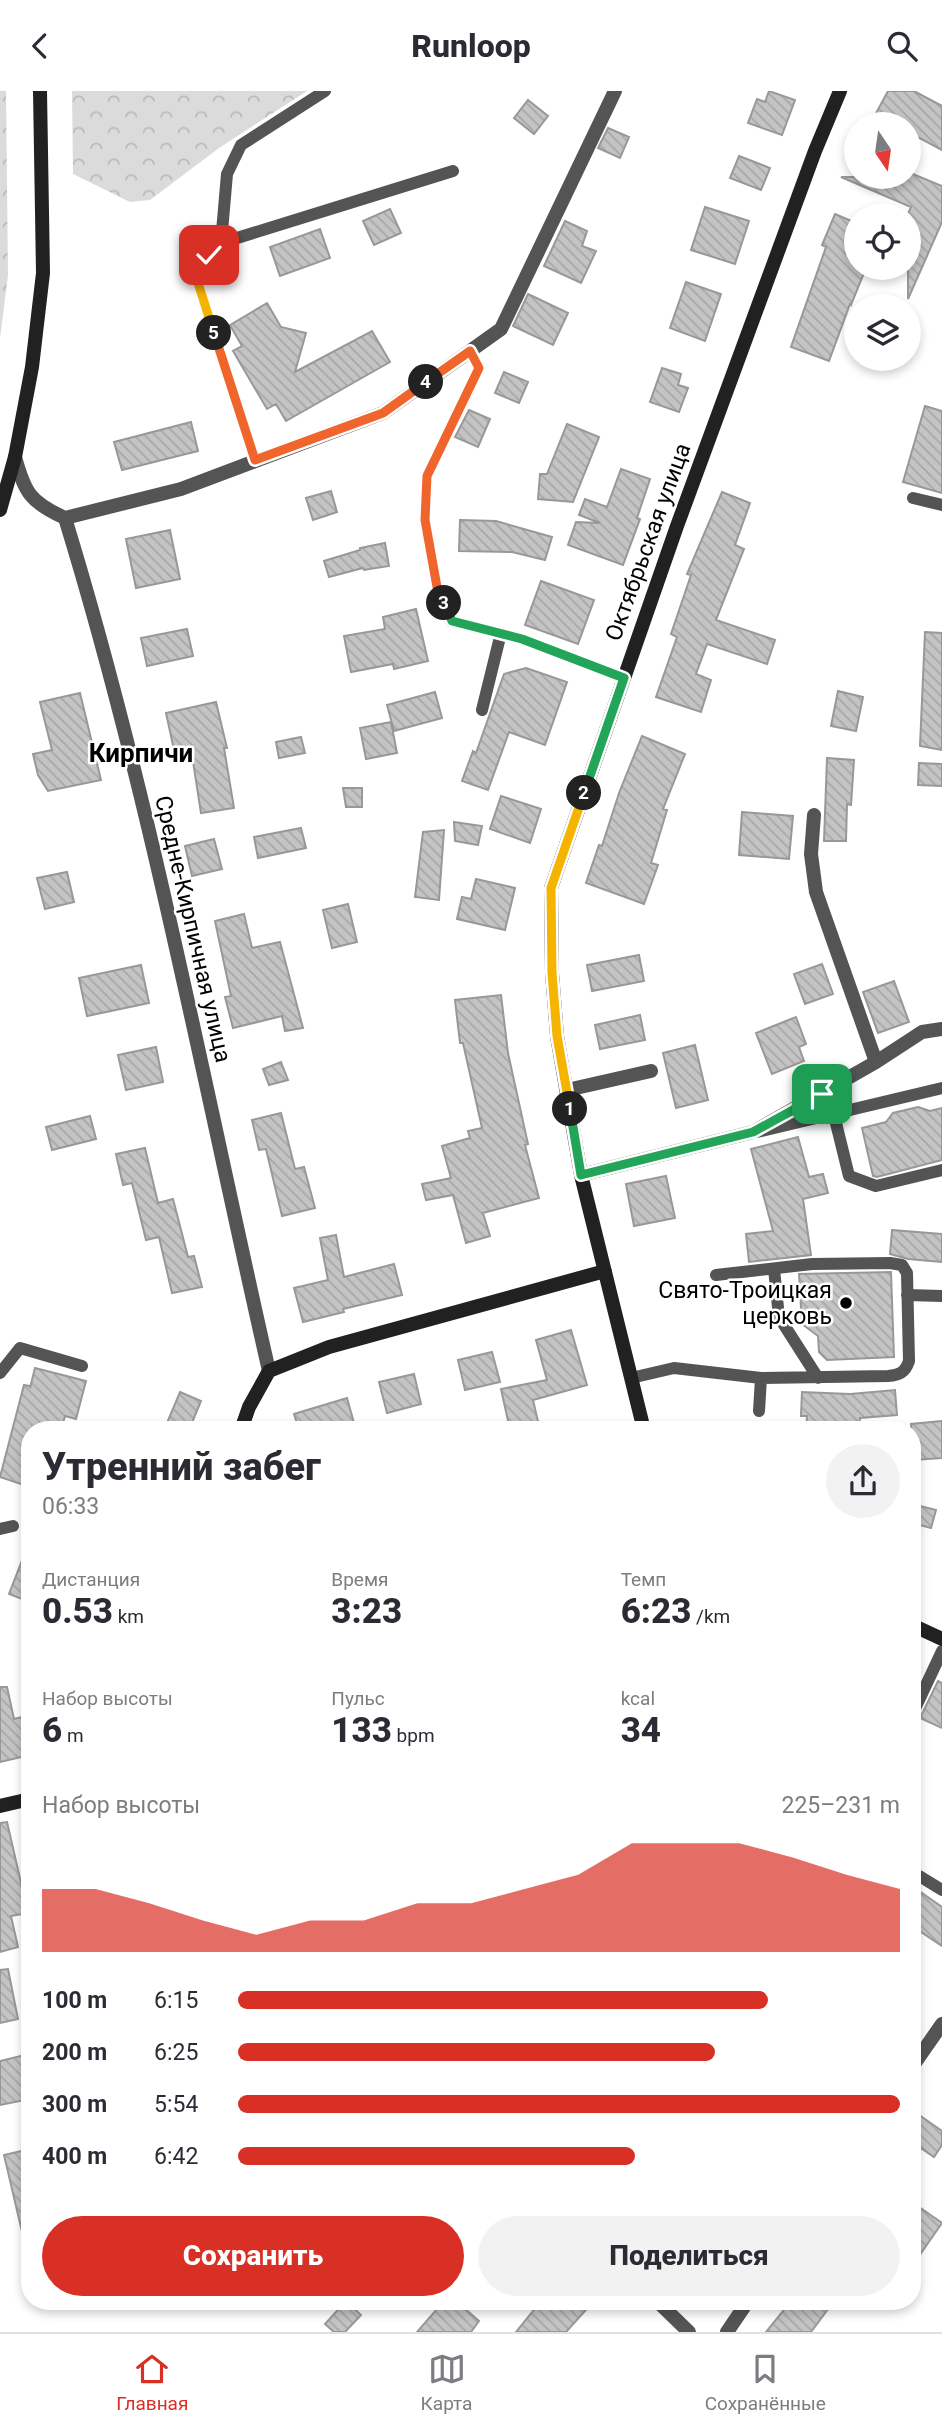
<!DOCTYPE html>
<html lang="ru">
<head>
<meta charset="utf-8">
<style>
  :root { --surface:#fff; --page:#f2f2f3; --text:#2b2b33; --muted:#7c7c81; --line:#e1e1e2; --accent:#d93025 }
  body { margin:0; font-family:Roboto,sans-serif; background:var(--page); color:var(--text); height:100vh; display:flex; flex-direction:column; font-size:26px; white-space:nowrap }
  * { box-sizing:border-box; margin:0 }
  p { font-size:23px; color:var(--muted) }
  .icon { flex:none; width:38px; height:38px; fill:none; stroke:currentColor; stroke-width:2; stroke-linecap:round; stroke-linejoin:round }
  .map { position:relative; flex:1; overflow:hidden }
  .side { position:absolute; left:21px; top:1330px; width:900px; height:889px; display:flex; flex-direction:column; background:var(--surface); border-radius:28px; box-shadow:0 4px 10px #0003 }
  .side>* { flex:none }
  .needle { width:46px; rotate:167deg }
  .buttons { position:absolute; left:844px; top:21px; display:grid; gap:14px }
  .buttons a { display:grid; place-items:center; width:77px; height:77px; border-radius:50%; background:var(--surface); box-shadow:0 4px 10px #0003; font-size:35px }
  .pin { position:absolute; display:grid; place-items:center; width:60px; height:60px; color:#fff; margin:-30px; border-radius:14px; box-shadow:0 4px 10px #0006 }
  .km { position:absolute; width:35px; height:35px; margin:-18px; border-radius:50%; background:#222; color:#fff; font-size:19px; line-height:35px; text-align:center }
  .round { display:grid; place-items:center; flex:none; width:74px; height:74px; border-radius:37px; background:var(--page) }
  .overview { display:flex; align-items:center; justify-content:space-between; height:119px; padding:0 21px }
  h1 { font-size:38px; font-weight:800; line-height:52px }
  .figures { display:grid; grid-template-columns:repeat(3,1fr); gap:10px; height:119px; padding:7px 21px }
  .figures div { display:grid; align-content:center }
  .figures b { font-size:35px; font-weight:800 }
  .figures small { font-size:19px; font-weight:400 }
  .figures p { font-size:19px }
  .chart { height:196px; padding:14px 21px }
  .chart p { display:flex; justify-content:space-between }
  .chart svg { width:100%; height:126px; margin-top:7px; fill:var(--accent); opacity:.7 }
  .action { display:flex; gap:14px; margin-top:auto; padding:14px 21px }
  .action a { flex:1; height:80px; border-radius:42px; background:var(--accent); color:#fff; font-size:28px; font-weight:800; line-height:80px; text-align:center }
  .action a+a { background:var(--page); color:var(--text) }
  ul { padding:0 21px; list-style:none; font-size:23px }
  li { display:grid; grid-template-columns:112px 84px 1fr; align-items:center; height:52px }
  li i { height:18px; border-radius:9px; background:var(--accent) }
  header { display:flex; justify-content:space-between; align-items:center; height:91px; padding:0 21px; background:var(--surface); font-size:32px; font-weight:800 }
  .tab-bar { display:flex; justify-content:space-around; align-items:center; height:98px; border-top:2px solid var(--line); background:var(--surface); font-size:19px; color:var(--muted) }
  .tab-bar a { display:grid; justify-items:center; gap:4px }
  .tab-bar .current { color:var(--accent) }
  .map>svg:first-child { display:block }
</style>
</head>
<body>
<header><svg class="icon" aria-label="back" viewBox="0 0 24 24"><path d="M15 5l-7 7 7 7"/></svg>Runloop<svg class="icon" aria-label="search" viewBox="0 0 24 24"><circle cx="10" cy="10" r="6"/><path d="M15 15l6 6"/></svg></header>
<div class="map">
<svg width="942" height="2241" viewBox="0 0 942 2241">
  <defs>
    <pattern id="forest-crowns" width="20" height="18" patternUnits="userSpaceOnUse" patternTransform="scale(1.75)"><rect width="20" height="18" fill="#dbdbdb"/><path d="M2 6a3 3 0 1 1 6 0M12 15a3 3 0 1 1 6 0" fill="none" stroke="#bababa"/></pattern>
    <pattern id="building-back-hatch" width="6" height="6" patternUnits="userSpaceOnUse" patternTransform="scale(1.75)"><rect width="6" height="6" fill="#c4c4c4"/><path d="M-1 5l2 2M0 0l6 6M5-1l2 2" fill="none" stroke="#a7a7a7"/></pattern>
  </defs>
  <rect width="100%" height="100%" fill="#fff"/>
  <!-- forest -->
  <path fill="url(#forest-crowns)" d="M0,0H6L8,184L0,247Z
    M72,0H307L219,57L150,109L130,111L73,83Z"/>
  <!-- building -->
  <path fill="url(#building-back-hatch)" stroke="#989898" stroke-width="2" d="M769,0L795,9L782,44L748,32L757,8L765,11Z
    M888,0H914L942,15V59L908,41V33H894L875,24Z
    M528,9L548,25L534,43L514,27Z
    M608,37L629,46L620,67L598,57Z
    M739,65L770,77L761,99L730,87Z
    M908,81L942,95V131L908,208V123L911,116L841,86H908Z
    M705,116L749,130L735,173L691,159Z
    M390,118L401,142L374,154L363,130Z
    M835,123L856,132V177H866L851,214L850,213L829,270L791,256L826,156L822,154Z
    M565,130L587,140L582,155L596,160L581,192L544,175Z
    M320,138L330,167L280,185L270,156Z
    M686,191L721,203L705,250L670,237Z
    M528,203L568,222L553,254L513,235Z
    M267,212L281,236L306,242L295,281L372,240L390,271L286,330L276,313L267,318L233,260L242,255L230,234Z
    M662,277L681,283L678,294L688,297L679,321L650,311Z
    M504,281L528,291L519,312L495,302Z
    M925,315L942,320V402L903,391Z
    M469,319L490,328L478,356L455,346Z
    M191,331L198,360L122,379L114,351Z
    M567,333L599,346L573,411L538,408L540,383H547Z
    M621,378L650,388L637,427L640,428L623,474L568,454L576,431L600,432L579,424L585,408L607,416Z
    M331,400L337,421L313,429L306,407Z
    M722,401L750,412L735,454L744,458L716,529L775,549L767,573L707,553L696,583L711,589L701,621L656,606L677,546L671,543L691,484L687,483Z
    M460,429L496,430L552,446L545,469L512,461L459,460Z
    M170,439L180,488L136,497L126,448Z
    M385,452L389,475L364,479L363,477L329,486L324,470L360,459V457Z
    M541,490L594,509L578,553L525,534Z
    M416,518L428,570L394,578L393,573L351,581L344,545L385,538L383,526Z
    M187,538L193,565L147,575L141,547Z
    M925,541L942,542V659L920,655Z
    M526,577L567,591L545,654L509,641L488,699L462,690L473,660L476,662L504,583Z
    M838,600L863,606L856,640L831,635Z
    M435,601L442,627L394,640L387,614Z
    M80,602L101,689L48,700L38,684L33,663L52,659L40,611Z
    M216,611L227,657H224L234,717L201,722L192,664L176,668L166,622Z
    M391,631L397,662L366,668L360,637Z
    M642,645L685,663L663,718L667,719L651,772L658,774L644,813L586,792L599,754L602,755L619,702Z
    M301,646L305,662L279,667L276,651Z
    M827,667L854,669L851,714L847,713L846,750H824Z
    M919,672L942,673V695L918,694Z
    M343,697H362V716H346Z
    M501,705L541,718L530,752L490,738Z
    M742,721L793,725L789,768L739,764Z
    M454,731L482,735L478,754L455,750Z
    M301,737L306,757L258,767L254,746Z
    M444,739L439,809L415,806L423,741Z
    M214,748L222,778L192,785L185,755Z
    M67,781L74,811L45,818L37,787Z
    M476,788L515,797L505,839L457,828L462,806L471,808Z
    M348,813L357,851L332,857L323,819Z
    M244,823L252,857L280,851L303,937L285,940L282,925L233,937L225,906L231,905L215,830Z
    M639,864L644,890L592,900L587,874Z
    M822,873L833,903L805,913L794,883Z
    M141,874L149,912L87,925L79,887Z
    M894,890L909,931L878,942L863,901Z
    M501,904L508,962L528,1053L525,1054L539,1107L483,1122L490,1145L466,1152L453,1104L426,1109L422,1093L451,1087L442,1055L470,1047L468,1040L482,1037L463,952H460L455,909Z
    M640,924L645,949L600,958L595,934Z
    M796,926L806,953L799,956L804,970L772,983L756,942Z
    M695,954L708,1009L676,1017L663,962Z
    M156,956L163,991L126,999L118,964Z
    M281,971L288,989L269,994L263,978Z
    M918,1016L930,1020L942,1017V1069L877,1086L873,1085L862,1037L886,1031L893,1022Z
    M281,1022L295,1078L304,1076L315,1117L282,1125L266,1058L259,1059L252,1029Z
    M90,1025L96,1048L52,1059L46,1036Z
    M798,1046L809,1086L823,1083L828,1102L803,1108L811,1164L749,1171L746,1143L773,1140L751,1058Z
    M145,1057L158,1112L173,1108L188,1166L194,1165L202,1196L172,1202L159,1146L146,1149L132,1092L123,1094L116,1063Z
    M666,1085L675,1127L634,1135L626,1093Z
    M892,1139L942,1143V1171L908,1168L890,1163Z
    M336,1144L344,1186L394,1173L402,1204L343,1218L344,1221L303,1231L294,1197L328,1189L320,1147Z
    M891,1181L894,1266L827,1269L819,1261L818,1245L802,1233L799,1183Z
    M571,1239L587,1294L533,1309L540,1339H510L501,1298L547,1289L536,1249Z
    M492,1261L500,1291L465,1299L458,1269Z
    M35,1277L86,1290L76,1328L65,1325L61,1339H30V1396L0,1386L24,1294L30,1295V1297Z
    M414,1283L421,1313L387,1322L379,1291Z
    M895,1299L897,1324L860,1327L859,1339H806L807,1325H801L802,1301L850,1303Z
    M180,1301L201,1310L189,1339H164Z
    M347,1307L356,1339H299L294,1323Z
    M942,1330V1367L914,1369L911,1333Z
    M912,1413L936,1419L931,1437L912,1432Z
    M28,1454H30V1511L9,1503Z
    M938,1590L942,1592V1637L920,1627Z
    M0,1596H7L14,1628L30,1624V1664L0,1671Z
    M7,1731L28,1822L11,1825L18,1856L0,1861V1732Z
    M912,1795L942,1816V1855L912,1835Z
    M8,1878L18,1928L0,1932V1879Z
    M25,1964L30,1986V2008L0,2014V1970Z
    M912,2019L942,2040V2054L934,2066L912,2051Z
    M30,2058V2144L23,2145L4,2064Z
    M912,2111L942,2132L912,2175Z
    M346,2210L361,2224L345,2241H334L325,2233Z
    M444,2210H456L479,2230L471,2241H417Z
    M541,2210H594L566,2241H516Z
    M791,2210H834L811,2241H766Z"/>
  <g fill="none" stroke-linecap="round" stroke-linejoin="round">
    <!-- lane -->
    <path stroke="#545454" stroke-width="12" d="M221,152L227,83L241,54L325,0
      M470,260L479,277L427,385L425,429L437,496L451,530L522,548L624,587
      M255,369L198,192C202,175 209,164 221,152L453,80
      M913,407L942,414
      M482,619L501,542
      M834,1024L849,1085L876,1095L942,1079
      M757,1041L942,997
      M774,1178L779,1226L818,1287
      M907,1204L942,1205
      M0,1282L20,1257L82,1275
      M631,1287L674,1277L761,1287L888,1285C899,1284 905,1282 909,1270L907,1182L902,1174L890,1172L812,1173L716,1184
      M759,1320L761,1287
      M0,1438L13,1435
      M912,1624L942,1560
      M912,1767L916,1783L942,1799"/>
    <!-- street -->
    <path stroke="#545454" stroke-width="14" d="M15,366C25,402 30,411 65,427C151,707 204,995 269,1280
      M65,427L181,398L383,322L501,238L615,0
      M814,724L811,763L816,801L876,971
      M567,999L651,980
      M581,1084L753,1041L876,971L922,941L942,938
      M912,1976L942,1933
      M657,2210L689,2241
      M727,2241L748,2210"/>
    <!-- secondary -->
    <path stroke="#212121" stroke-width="14" d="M0,419L15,366L32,276L43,182L40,0
      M241,1339L249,1316L269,1280L329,1256L605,1180
      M644,1339L581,1084L557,945L552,882L551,797L677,435L815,60L840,0
      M912,1534L942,1548
      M0,1715L30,1708"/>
  </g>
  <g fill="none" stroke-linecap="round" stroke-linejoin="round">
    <!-- split-1 casing -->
    <g stroke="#fff" stroke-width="14">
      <path id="split-1" d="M570,1018L581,1084L753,1041L822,1003"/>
    </g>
    <!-- split-2 casing -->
    <g stroke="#fff" stroke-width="14">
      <path id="split-2" d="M570,1018L557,945L552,882L551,797L584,702"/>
    </g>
    <!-- split-3 casing -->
    <g stroke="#fff" stroke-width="14">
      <path id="split-3" d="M444,512L452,530L522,548L624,587L584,702"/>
    </g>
    <!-- split-4 casing -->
    <g stroke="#fff" stroke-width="14">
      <path id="split-4" d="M426,291L470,260L479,277L427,385L425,429L437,496L444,512"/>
    </g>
    <!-- split-5 casing -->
    <g stroke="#fff" stroke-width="14">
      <path id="split-5" d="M214,242L255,369L383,322L426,291"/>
    </g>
    <!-- split-6 casing -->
    <g stroke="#fff" stroke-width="14">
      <path id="split-6" d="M209,164L202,176L198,192L214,242"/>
    </g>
    <!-- split-1 -->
    <use href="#split-1" stroke="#22a559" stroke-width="9"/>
    <!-- split-2 -->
    <use href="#split-2" stroke="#f5b400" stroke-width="9"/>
    <!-- split-3 -->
    <use href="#split-3" stroke="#22a559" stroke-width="9"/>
    <!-- split-4 -->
    <use href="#split-4" stroke="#f0652b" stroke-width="9"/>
    <!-- split-5 -->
    <use href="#split-5" stroke="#f0652b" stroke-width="9"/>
    <!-- split-6 -->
    <use href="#split-6" stroke="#f5b400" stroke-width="9"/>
  </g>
  <!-- markers -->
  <circle fill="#000" stroke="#fff" stroke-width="2.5" cx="846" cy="1212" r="7"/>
  <g text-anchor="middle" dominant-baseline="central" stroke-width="5" stroke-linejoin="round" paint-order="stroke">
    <!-- street labels -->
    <g font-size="23" fill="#000" stroke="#fff">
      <text transform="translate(648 451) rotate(-70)">Октябрьская улица</text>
      <text transform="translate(193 838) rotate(77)">Средне-Кирпичная улица</text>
    </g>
    <!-- poi labels -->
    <g font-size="23" fill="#000" stroke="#fff" text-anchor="end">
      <text x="832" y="1199">Свято-Троицкая<tspan x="832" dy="26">церковь</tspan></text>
    </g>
    <!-- quarter labels -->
    <g font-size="26" font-weight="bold" fill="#000" stroke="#fff">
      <text x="141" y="662">Кирпичи</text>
    </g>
  </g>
</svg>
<div class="buttons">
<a><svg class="needle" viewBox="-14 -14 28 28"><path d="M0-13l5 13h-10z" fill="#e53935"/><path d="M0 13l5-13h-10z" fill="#7c7c81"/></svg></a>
<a><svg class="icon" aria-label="locate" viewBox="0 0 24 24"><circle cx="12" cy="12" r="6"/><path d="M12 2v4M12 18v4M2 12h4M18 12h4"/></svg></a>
<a><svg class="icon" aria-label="layers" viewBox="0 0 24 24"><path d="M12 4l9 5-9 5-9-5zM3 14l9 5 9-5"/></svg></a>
</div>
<div class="pin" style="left:822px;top:1003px;background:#1e9e55"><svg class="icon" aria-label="arrive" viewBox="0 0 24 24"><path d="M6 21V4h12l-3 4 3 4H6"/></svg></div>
<div class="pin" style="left:209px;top:164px;background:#d93025"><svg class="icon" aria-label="check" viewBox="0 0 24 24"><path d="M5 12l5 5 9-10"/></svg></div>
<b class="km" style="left:570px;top:1018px">1</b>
<b class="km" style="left:584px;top:702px">2</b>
<b class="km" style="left:444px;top:512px">3</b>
<b class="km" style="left:426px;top:291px">4</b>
<b class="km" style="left:214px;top:242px">5</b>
<section class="side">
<div class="overview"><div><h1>Утренний забег</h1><p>06:33</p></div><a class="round"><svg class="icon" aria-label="share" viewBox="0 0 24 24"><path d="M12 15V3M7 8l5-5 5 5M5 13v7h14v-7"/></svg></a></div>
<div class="figures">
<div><p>Дистанция</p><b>0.53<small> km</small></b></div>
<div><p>Время</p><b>3:23</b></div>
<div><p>Темп</p><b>6:23<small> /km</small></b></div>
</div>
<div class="figures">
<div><p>Набор высоты</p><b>6<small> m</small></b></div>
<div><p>Пульс</p><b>133<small> bpm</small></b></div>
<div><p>kcal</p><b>34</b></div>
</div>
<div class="chart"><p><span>Набор высоты</span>225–231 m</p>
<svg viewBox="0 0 160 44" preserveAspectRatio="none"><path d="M0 44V22L10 22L20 27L30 33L40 38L50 33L60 33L70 27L80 27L90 22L100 17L110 6L120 6L130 6L140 11L150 17L160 22V44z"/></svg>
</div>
<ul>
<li><b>100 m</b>6:15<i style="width:80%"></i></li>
<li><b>200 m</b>6:25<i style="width:72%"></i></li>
<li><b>300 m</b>5:54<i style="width:100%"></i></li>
<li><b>400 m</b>6:42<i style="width:60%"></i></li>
</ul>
<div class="action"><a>Сохранить</a><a>Поделиться</a></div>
</section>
</div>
<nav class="tab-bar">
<a class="current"><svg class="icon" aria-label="home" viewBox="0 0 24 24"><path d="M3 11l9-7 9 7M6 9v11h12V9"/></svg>Главная</a>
<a><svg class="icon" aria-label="map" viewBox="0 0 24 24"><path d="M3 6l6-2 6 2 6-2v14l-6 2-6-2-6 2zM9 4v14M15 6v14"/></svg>Карта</a>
<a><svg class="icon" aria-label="saved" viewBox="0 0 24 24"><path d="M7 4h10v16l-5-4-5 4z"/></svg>Сохранённые</a>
</nav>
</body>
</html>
